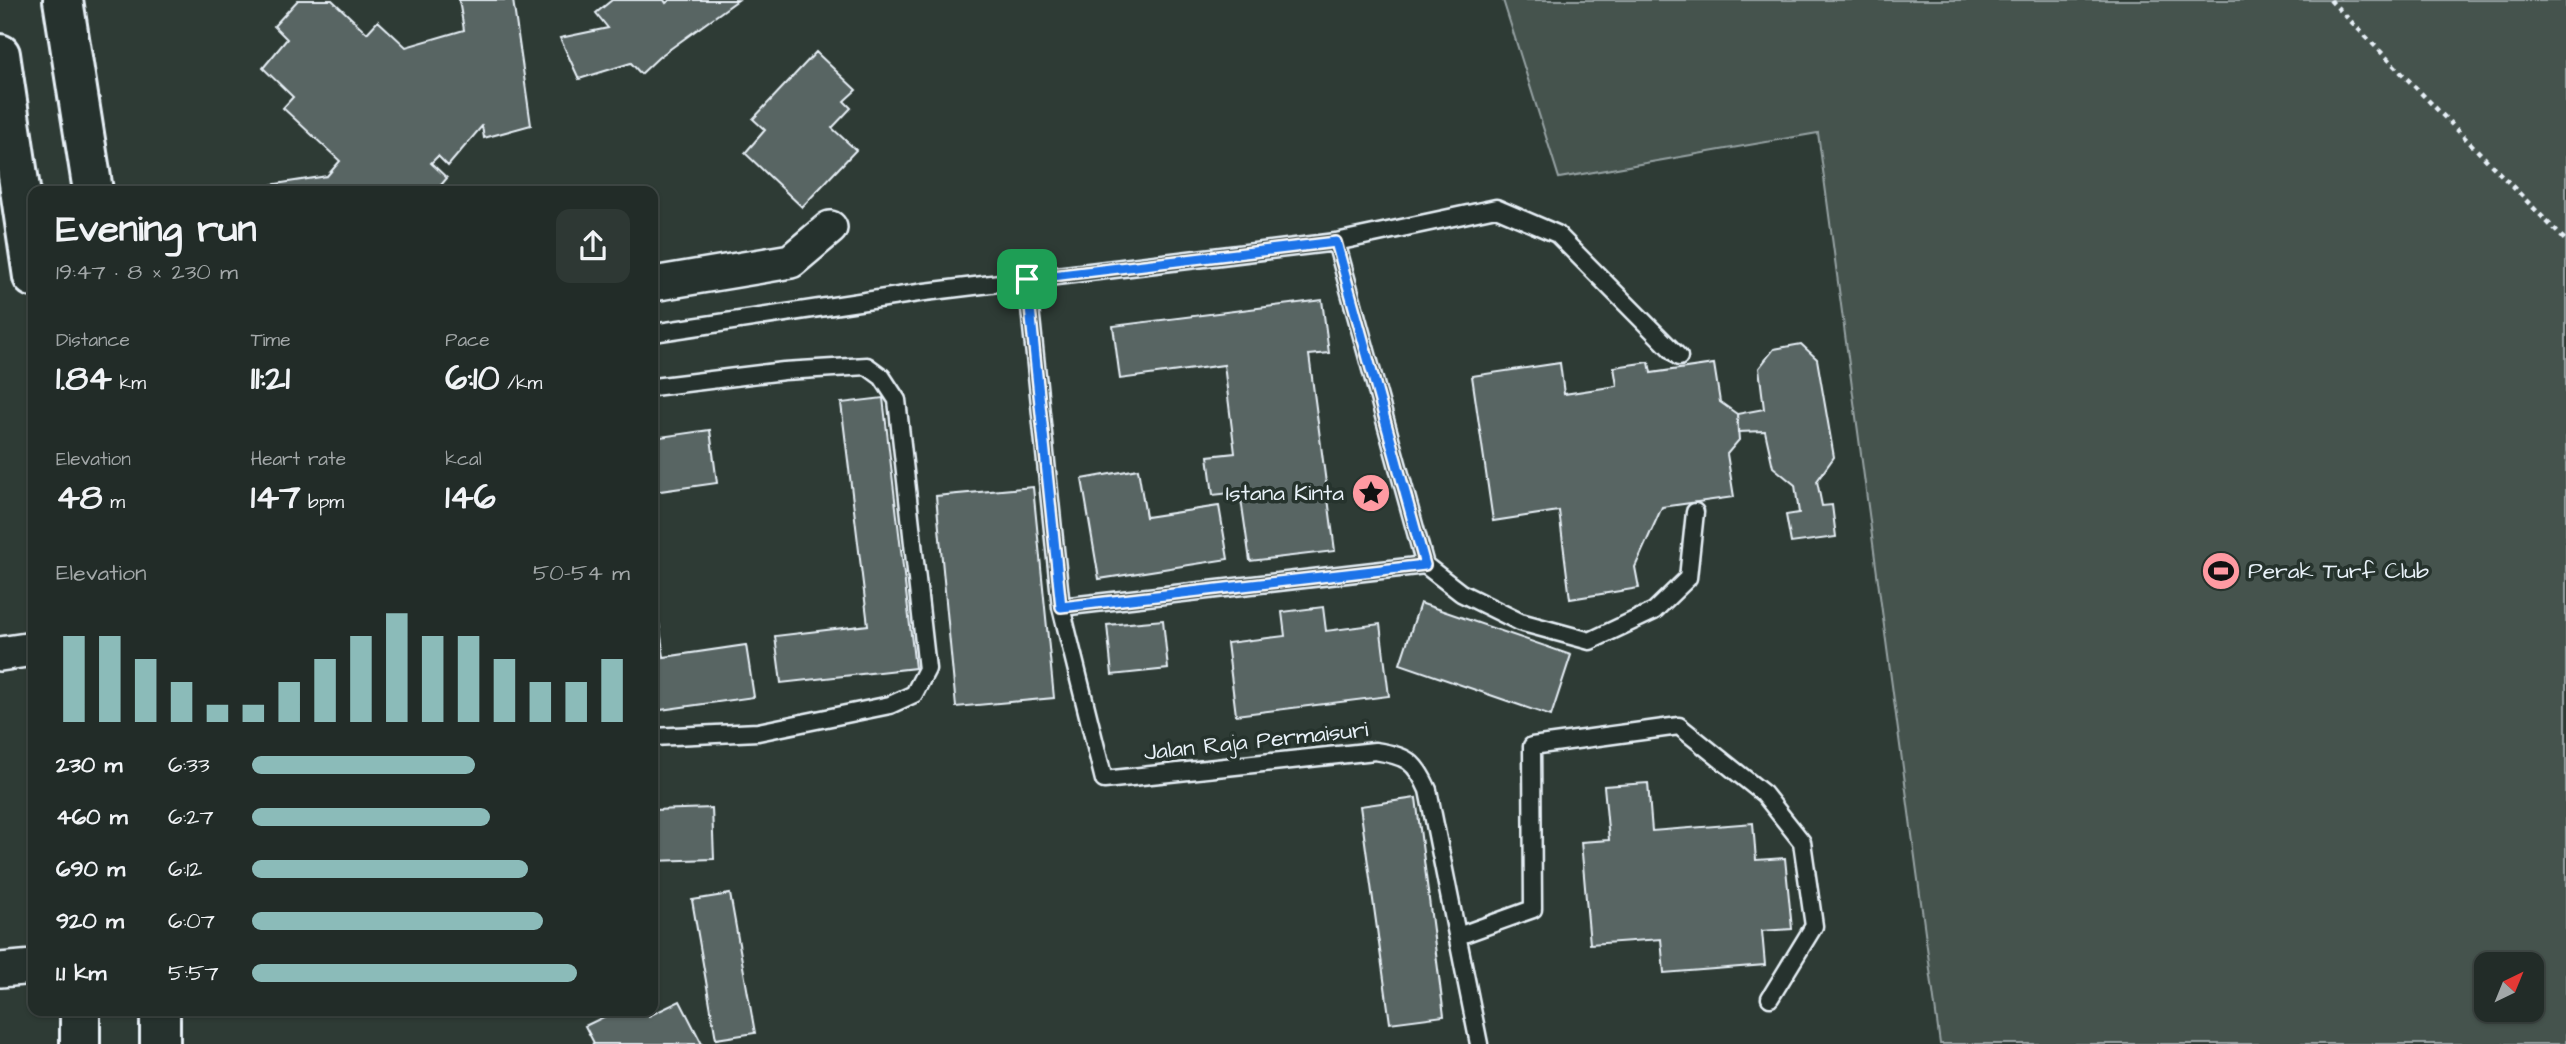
<!DOCTYPE html>
<html lang="en">
<head>
<meta charset="utf-8">
<style>
  :root { --surface:#222c28; --page:#2e3834; --text:#f1f3f6; --muted:#a2a7a8; --line:#3f4845; --accent:#8bbbb9 }
  body { margin:0; font-family:"Architects Daughter",sans-serif; background:var(--page); color:var(--text); height:100vh; display:flex; flex-direction:column; font-size:26px; white-space:nowrap }
  * { box-sizing:border-box; margin:0 }
  p { font-size:23px; color:var(--muted) }
  .icon { flex:none; width:38px; height:38px; fill:none; stroke:currentColor; stroke-width:2; stroke-linecap:round; stroke-linejoin:round }
  .map { position:relative; flex:1; overflow:hidden }
  .panel { position:absolute; left:28px; top:186px; width:630px; height:830px; display:flex; flex-direction:column; background:var(--surface); border-radius:14px; box-shadow:0 2px 5px #0004,0 0 0 2px var(--line) }
  .panel>* { flex:none }
  .needle { width:46px; rotate:43deg }
  .controls { position:absolute; left:2474px; top:952px; display:grid; gap:14px }
  .controls a { display:grid; place-items:center; width:70px; height:70px; border-radius:14px; background:var(--surface); box-shadow:0 2px 5px #0004,0 0 0 2px var(--line); font-size:35px }
  .pin { position:absolute; display:grid; place-items:center; width:60px; height:60px; color:#fff; margin:-30px; border-radius:14px; box-shadow:0 4px 10px #0006 }
  .round { display:grid; place-items:center; flex:none; width:74px; height:74px; border-radius:14px; background:var(--page) }
  .headline { display:flex; align-items:center; justify-content:space-between; height:119px; padding:0 28px }
  h1 { font-size:38px; font-weight:800; line-height:52px }
  .figures { display:grid; grid-template-columns:repeat(3,1fr); gap:10px; height:119px; padding:7px 28px }
  .figures div { display:grid; align-content:center }
  .figures b { font-size:35px; font-weight:800 }
  .figures small { font-size:19px; font-weight:400 }
  .figures p { font-size:19px }
  .chart { height:196px; padding:14px 28px }
  .chart p { display:flex; justify-content:space-between }
  .chart svg { width:100%; height:126px; margin-top:7px; stroke:var(--accent); stroke-width:6 }
  ul { padding:0 28px; list-style:none; font-size:23px }
  li { display:grid; grid-template-columns:112px 84px 1fr; align-items:center; height:52px }
  li i { height:18px; border-radius:9px; background:var(--accent) }
  .map>svg:first-child { display:block }
</style>
</head>
<body>
<div class="map">
<svg width="2566" height="1044" viewBox="0 0 2566 1044">
  <rect width="100%" height="100%" fill="#2e3b35"/>
  <filter id="ink" filterUnits="userSpaceOnUse"><feTurbulence type="fractalNoise" baseFrequency=".0143" numOctaves="2"/><feDisplacementMap in="SourceGraphic" scale="14" xChannelSelector="R" yChannelSelector="G"/><feConvolveMatrix kernelMatrix="1 2 1 2 8 2 1 2 1" color-interpolation-filters="sRGB"/></filter>
  <g filter="url(#ink)">
    <!-- park -->
    <path fill="#45524e" stroke="#96a2a3" stroke-width="2" fill-rule="evenodd" d="M1503,0H2566V1044H1940L1818,133L1559,178ZM2487,964H2532V1010H2487Z"/>
    <!-- building -->
    <path fill="#596563" stroke="#e8f1f8" stroke-width="2" d="M298,0H332L367,33L378,21L406,47L464,30L459,0H513L531,125L484,138L482,126L448,166L438,156L431,163L447,178L436,191H270L269,185L327,176L340,161L283,108L293,97L263,68L287,39L274,26Z
      M612,0H664L666,3L670,0H738L659,57L641,74L631,63L579,79L560,38L608,28L596,13Z
      M816,52L856,90L844,101L851,108L832,128L856,150L802,207L745,153L765,130L753,119Z
      M1322,300L1329,353L1309,355L1335,551L1250,561L1240,492L1213,495L1208,456L1235,453L1224,365L1120,379L1113,326Z
      M1801,344L1817,359L1834,457L1817,481L1822,506L1832,505L1836,537L1791,543L1786,515L1799,513L1795,485L1773,467L1765,431L1738,432L1737,414L1764,409L1759,368L1774,349Z
      M1649,362L1651,373L1714,364L1720,402L1737,414L1739,440L1727,454L1734,497L1662,507L1635,567L1639,588L1570,599L1559,511L1493,521L1472,376L1560,363L1564,394L1617,386L1614,367Z
      M883,398L915,668L781,683L775,636L868,625L841,403Z
      M710,430L717,483L653,492V438Z
      M1138,469L1146,517L1219,506L1228,559L1099,579L1082,479Z
      M1033,487L1054,698L956,707L936,496Z
      M653,581L664,657L746,645L754,697L653,711Z
      M1420,603L1571,655L1551,716L1400,664Z
      M1323,607L1326,631L1380,624L1389,696L1236,715L1227,643L1285,636L1282,612Z
      M1163,620L1168,669L1112,675L1107,625Z
      M1648,783L1652,831L1753,823L1756,860L1785,858L1792,929L1762,931L1765,965L1664,973L1661,939L1590,944L1581,842L1609,840L1604,786Z
      M1416,798L1444,1016L1390,1023L1360,806Z
      M712,808L714,859L653,861V810Z
      M730,894L755,1033L716,1039L692,900Z
      M680,1001L702,1044H592L594,1043L585,1026L618,1010H646L649,1016Z"/>
    <g fill="none" stroke-linecap="round" stroke-linejoin="round">
      <!-- service casing -->
      <g stroke="#e8f1f8" stroke-width="21">
        <path id="service" d="M1336,242L1425,565
          M1027,279L1061,607L1104,780L1375,751C1406,756 1415,760 1428,790L1479,1044
          M653,333L925,292L1336,242L1496,208L1557,234L1679,357
          M653,387L784,371L867,366L882,377L897,400L927,669L914,694L890,705L758,732L653,737
          M1061,607L1425,565L1461,593L1520,622L1590,641L1654,611L1688,578L1695,512
          M1458,936L1533,909L1532,746L1679,726L1764,794L1802,842L1814,926L1770,998"/>
      </g>
      <!-- minor casing -->
      <g stroke="#e8f1f8" stroke-width="38">
        <path id="minor" d="M653,284L791,261L830,228
          M0,654L33,649
          M0,970L33,967"/>
      </g>
      <!-- trunk casing -->
      <g stroke="#e8f1f8" stroke-width="44">
        <path id="trunk" d="M63,0L93,191
          M0,54L33,277
          M80,1010V1044
          M160,1010V1044"/>
      </g>
      <!-- path -->
      <path stroke="#e8f1f8" stroke-width="4.5" stroke-dasharray="5 5" stroke-linecap="butt" d="M2330,0L2566,241"/>
      <!-- service -->
      <use href="#service" stroke="#26332d" stroke-width="16"/>
      <!-- minor -->
      <use href="#minor" stroke="#26332d" stroke-width="33"/>
      <!-- trunk -->
      <use href="#trunk" stroke="#26332d" stroke-width="38"/>
    </g>
  </g>
  <g fill="none" stroke-linecap="round" stroke-linejoin="round" filter="url(#ink)">
    <!-- route casing -->
    <g stroke="#fff" stroke-width="14">
      <path id="route" d="M1336,242L1425,565L1061,607L1027,279Z"/>
    </g>
    <!-- route -->
    <use href="#route" stroke="#1a73e8" stroke-width="9"/>
  </g>
  <!-- icons -->
  <defs>
    <g id="sight-disc" transform="scale(2.0125)"><circle r="9.5" fill="#ff9aa2" stroke="#26332d"/><path d="M0-6L1.8-2.2L6-1.7L2.9 1.2L3.7 5.4L0 3.3L-3.7 5.4L-2.9 1.2L-6-1.7L-1.8-2.2Z" fill="#111"/></g>
    <g id="stadium-disc" transform="scale(2.0125)"><circle r="9.5" fill="#ff9aa2" stroke="#26332d"/><path d="M0-5a6.5 5 0 1 0 0 10a6.5 5 0 1 0 0-10ZM-3.5-1.8h7v3.6h-7Z" fill="#111"/></g>
  </defs>
  <g fill-rule="evenodd">
    <use href="#sight-disc" x="1371" y="493"/>
    <use href="#stadium-disc" x="2221" y="571"/>
  </g>
  <g text-anchor="middle" dominant-baseline="central" stroke-width="7" stroke-linejoin="round" paint-order="stroke">
    <!-- poi labels -->
    <g font-size="23" fill="#e8f1f8" stroke="#26332d" text-anchor="end">
      <text x="1344" y="493">Istana Kinta</text>
      <text x="2248" y="571" text-anchor="start">Perak Turf Club</text>
    </g>
    <!-- street labels -->
    <g font-size="23" fill="#e8f1f8" stroke="#26332d">
      <text transform="translate(1256 741) rotate(-6)">Jalan Raja Permaisuri</text>
    </g>
  </g>
</svg>
<div class="controls">
<a><svg class="needle" viewBox="-14 -14 28 28"><path d="M0-13l5 13h-10z" fill="#e53935"/><path d="M0 13l5-13h-10z" fill="#a2a7a8"/></svg></a>
</div>
<div class="pin" style="left:1027px;top:279px;background:#1e9e55"><svg class="icon" aria-label="arrive" viewBox="0 0 24 24"><path d="M6 21V4h12l-3 4 3 4H6"/></svg></div>
<section class="panel">
<div class="headline"><div><h1>Evening run</h1><p>19:47 · 8 × 230 m</p></div><a class="round"><svg class="icon" aria-label="share" viewBox="0 0 24 24"><path d="M12 15V3M7 8l5-5 5 5M5 13v7h14v-7"/></svg></a></div>
<div class="figures">
<div><p>Distance</p><b>1.84<small> km</small></b></div>
<div><p>Time</p><b>11:21</b></div>
<div><p>Pace</p><b>6:10<small> /km</small></b></div>
</div>
<div class="figures">
<div><p>Elevation</p><b>48<small> m</small></b></div>
<div><p>Heart rate</p><b>147<small> bpm</small></b></div>
<div><p>kcal</p><b>146</b></div>
</div>
<div class="chart"><p><span>Elevation</span>50–54 m</p>
<svg viewBox="0 0 160 44" preserveAspectRatio="none"><path d="M5 44V14M15 44V14M25 44V22M35 44V30M45 44V38M55 44V38M65 44V30M75 44V22M85 44V14M95 44V6M105 44V14M115 44V14M125 44V22M135 44V30M145 44V30M155 44V22"/></svg>
</div>
<ul>
<li><b>230 m</b>6:33<i style="width:59%"></i></li>
<li><b>460 m</b>6:27<i style="width:63%"></i></li>
<li><b>690 m</b>6:12<i style="width:73%"></i></li>
<li><b>920 m</b>6:07<i style="width:77%"></i></li>
<li><b>1.1 km</b>5:57<i style="width:86%"></i></li>
</ul>
</section>
</div>
</body>
</html>
